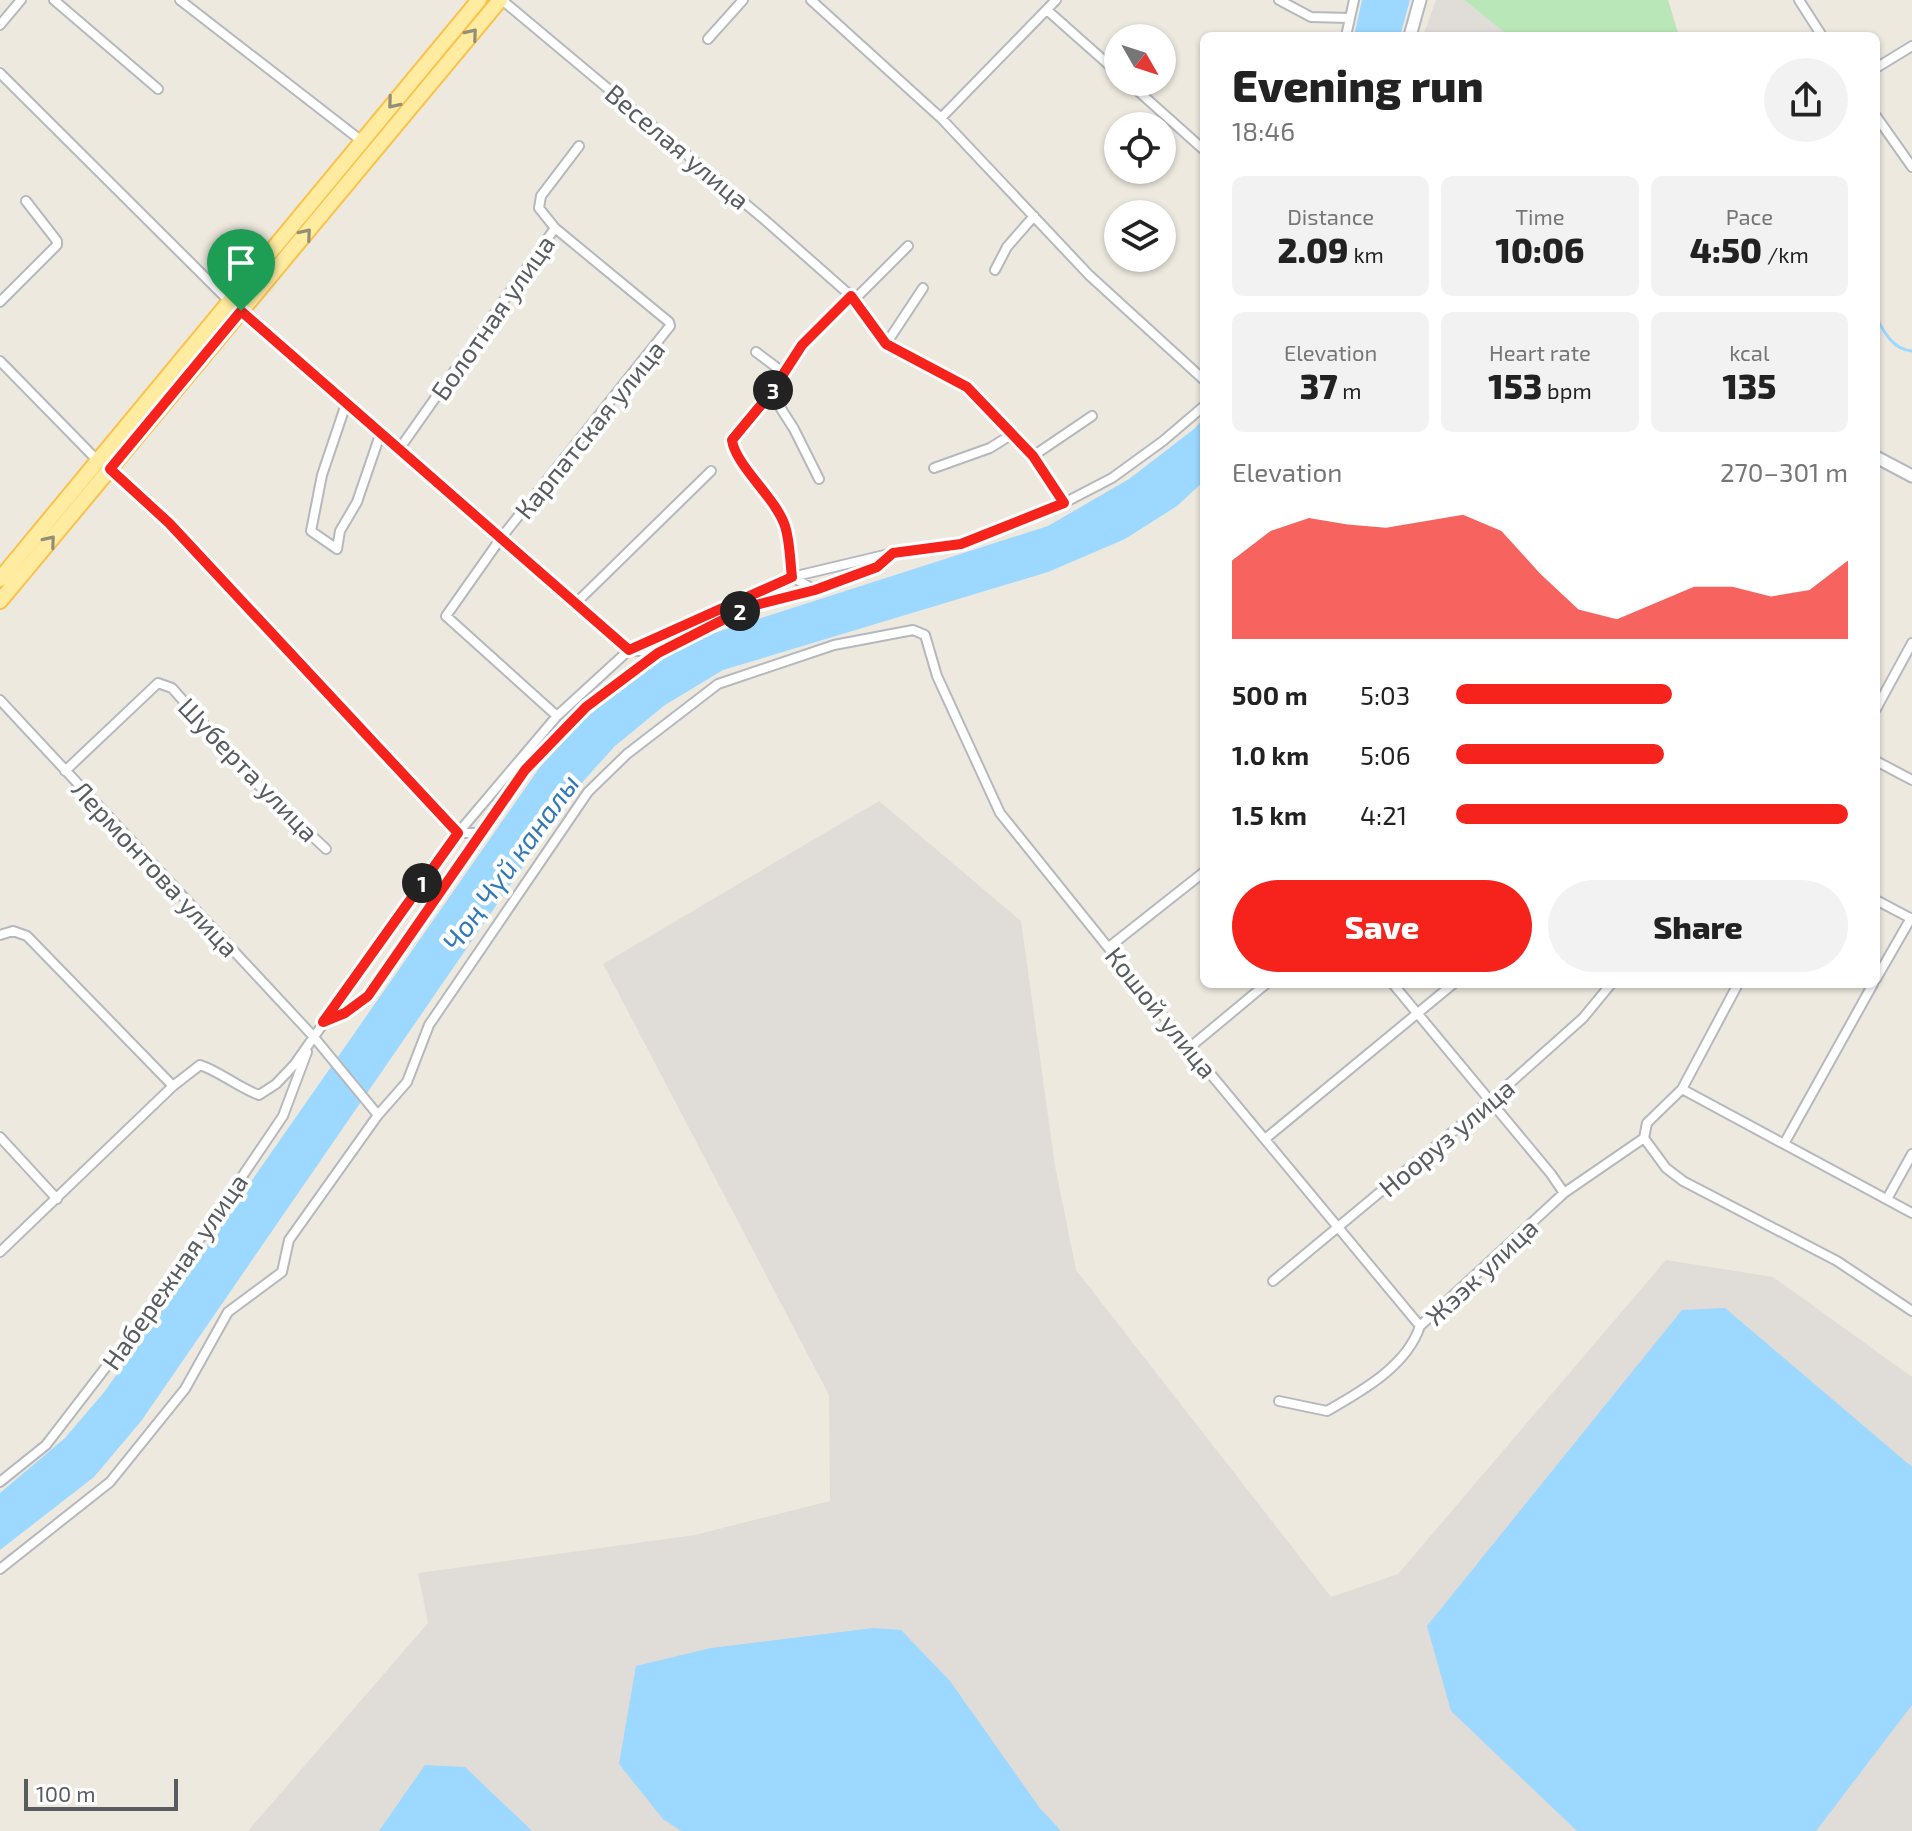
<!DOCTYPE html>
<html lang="en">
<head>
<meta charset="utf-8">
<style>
  :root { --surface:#fff; --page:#f2f2f2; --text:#222; --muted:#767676; --accent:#f5231c }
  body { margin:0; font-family:"Exo 2",sans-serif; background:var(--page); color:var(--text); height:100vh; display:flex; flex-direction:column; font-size:30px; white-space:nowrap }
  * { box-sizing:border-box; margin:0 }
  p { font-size:26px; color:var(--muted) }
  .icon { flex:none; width:44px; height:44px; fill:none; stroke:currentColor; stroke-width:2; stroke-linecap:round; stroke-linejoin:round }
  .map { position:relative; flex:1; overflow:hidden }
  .details { position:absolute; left:1200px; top:32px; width:680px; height:956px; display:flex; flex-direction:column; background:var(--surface); border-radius:12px; box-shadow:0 2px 6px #0004 }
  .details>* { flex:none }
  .needle { width:52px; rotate:129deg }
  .buttons { position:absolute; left:1104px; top:24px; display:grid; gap:16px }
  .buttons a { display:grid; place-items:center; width:72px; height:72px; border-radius:50%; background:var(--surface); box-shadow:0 2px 6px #0004; font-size:40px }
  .scale { position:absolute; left:24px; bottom:20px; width:154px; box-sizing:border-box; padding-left:8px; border:4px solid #585c61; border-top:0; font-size:22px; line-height:28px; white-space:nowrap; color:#585c61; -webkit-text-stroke:6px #fff; paint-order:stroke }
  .pin { position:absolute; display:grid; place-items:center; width:68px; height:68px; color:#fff; margin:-82px -34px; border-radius:50% 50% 50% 0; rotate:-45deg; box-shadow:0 0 8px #0007 }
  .pin .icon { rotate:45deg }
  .km { position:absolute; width:40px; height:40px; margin:-20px; border-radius:50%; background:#222; color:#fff; font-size:22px; line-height:40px; text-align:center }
  .round { display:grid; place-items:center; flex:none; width:84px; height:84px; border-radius:42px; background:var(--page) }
  .overview { display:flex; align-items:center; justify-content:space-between; height:136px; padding:0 32px }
  h1 { font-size:44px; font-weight:800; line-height:60px }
  .metrics { display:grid; grid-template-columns:repeat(3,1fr); gap:12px; height:136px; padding:8px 32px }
  .metrics div { display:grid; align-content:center; border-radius:12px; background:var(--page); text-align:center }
  .metrics b { font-size:34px; font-weight:800 }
  .metrics small { font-size:22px; font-weight:400 }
  .metrics p { font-size:22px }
  .chart { height:224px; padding:16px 32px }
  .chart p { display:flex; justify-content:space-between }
  .chart svg { width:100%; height:144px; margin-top:8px; fill:var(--accent); opacity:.7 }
  .primary-button { display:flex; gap:16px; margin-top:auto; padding:16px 32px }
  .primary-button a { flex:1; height:92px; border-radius:48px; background:var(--accent); color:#fff; font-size:32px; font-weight:800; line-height:92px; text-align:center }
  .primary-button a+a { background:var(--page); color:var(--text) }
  ul { padding:0 32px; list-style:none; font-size:26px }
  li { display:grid; grid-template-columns:128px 96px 1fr; align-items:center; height:60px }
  li i { height:20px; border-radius:10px; background:var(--accent) }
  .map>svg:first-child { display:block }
</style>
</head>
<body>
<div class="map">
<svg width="1912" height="1831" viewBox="0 0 1912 1831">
  <rect width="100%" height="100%" fill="#ede9df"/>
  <!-- industrial -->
  <path fill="#e0dcd7" d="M1436,0H1464L1509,36H1423Z
    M879,801L1021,921L1055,1166L1076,1270L1331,1597L1398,1574L1666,1260L1773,1277L1912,1377V1831H248L428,1623L418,1573L695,1535L830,1501L829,1395L603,964Z"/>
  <!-- green -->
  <path fill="#bae7b8" d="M1464,0H1668L1679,36H1509Z"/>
  <!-- water -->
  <path fill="#9cd8ff" d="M1362,0H1410L1400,36H1354Z
    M1204,418V481L1177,506L1125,539L1048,572L723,670L665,705L615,746L577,788L142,1420L94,1477L0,1550V1493L65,1438L105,1391L540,767L582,722L634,675L702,637L1048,526L1129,479L1194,429Z
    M1725,1308L1912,1467V1705L1816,1831H1577L1451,1711L1427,1626L1682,1310Z
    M874,1628L901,1630L950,1681L1039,1807L1061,1831H681L663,1819L619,1764L636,1666L711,1648Z
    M425,1765L465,1767L532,1831H379Z"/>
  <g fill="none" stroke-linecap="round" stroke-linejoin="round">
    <!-- stream -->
    <path stroke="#9cd8ff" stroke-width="3" d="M1876,317C1884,332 1893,350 1912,351"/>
    <!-- minor casing -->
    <g stroke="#b5b8bd" stroke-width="12">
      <path id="minor" d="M54,0L158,89
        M180,0L363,142
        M502,0L766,221L851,296L886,344L967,387L1033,456L1064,503
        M811,0L941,118L1089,275L1204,380
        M1279,0L1311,17L1349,18
        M1799,0L1822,36
        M1047,10L1118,73
        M0,25L21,0
        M1346,36L1354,0
        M708,39L743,0
        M1876,68L1912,46
        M0,73L230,302
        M1128,82L1204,150
        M1876,116L1912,167
        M941,118L1056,0
        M555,228L669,322L670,326L501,538L446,616L557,716
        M995,270L1007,247L1034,216
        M854,300L908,246
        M0,302L57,245V241L26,201
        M241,311L629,650
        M886,344L923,288
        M756,352L784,373
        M0,361L98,461
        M771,393L794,429L819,479
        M347,401L322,475L311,531L337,549L340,531L357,502L381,432
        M400,448L555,228L539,208L541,196L579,146
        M1033,456L1092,416
        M934,468L990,448L1014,433
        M110,469L169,523L458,833H483
        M815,590L792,577C790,561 790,541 785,526C776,498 736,465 732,440L771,393L802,345L851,296
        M576,603L711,471
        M630,650L658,653
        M0,700L313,1036L378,1115
        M1876,709L1912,643
        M1876,761L1912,780
        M65,771L158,683L172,688L256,783L326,849
        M1876,900L1912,919
        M0,935L13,931L27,936L173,1086
        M1109,947L1204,872
        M1876,979L1911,918
        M1393,984L1551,1174L1564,1193
        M323,1022L345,1013L368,996L525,770L586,707L658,653L748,607L815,590L877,567L889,556
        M1189,1048L1266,984
        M1682,1089L1912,1213
        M0,1137L57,1199
        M1644,1138L1666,1168L1683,1181L1837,1261L1912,1311
        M1265,1139L1453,984
        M1785,1142L1873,984
        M1887,1199L1912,1154
        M0,1252L173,1086L200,1065C221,1072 237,1087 259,1095L276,1084L294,1065L458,833L557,716L629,650L792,577L893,553L961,544L1064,503L1112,478L1163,441L1204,406
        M1273,1281L1491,1100L1583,1018L1611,984
        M1279,1401L1327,1411C1362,1391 1407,1366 1420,1326L1564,1193L1644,1138L1647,1123L1682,1089L1738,984
        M0,1482L46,1445L166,1289L283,1116L307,1052
        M0,1569L110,1482L185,1389L228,1312L282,1272L289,1240L378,1115L407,1082L429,1025L588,792L627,754L718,684L834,645L913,630L925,635L937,676L1000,813L1189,1048L1420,1326"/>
    </g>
    <!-- tertiary casing -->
    <g stroke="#b5b8bd" stroke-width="15">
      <path id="tertiary" d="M1410,36L1420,0
        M1876,457L1912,476"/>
    </g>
    <!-- primary casing -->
    <g stroke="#fbc149" stroke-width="18">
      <path id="primary" d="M0,579L479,0
        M0,601L500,0"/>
    </g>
    <!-- minor -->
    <use href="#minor" stroke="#fff" stroke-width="8"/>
    <!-- tertiary -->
    <use href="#tertiary" stroke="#fff" stroke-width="11"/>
    <!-- primary -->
    <use href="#primary" stroke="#ffeca1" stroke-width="14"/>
  </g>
  <!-- one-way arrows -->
  <defs><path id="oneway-chevron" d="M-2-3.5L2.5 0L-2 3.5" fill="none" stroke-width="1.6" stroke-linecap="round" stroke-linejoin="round" transform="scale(2)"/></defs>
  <g stroke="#928e77">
    <use href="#oneway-chevron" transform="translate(472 34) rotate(-50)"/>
    <use href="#oneway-chevron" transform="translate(393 103) rotate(130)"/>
    <use href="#oneway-chevron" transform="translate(306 234) rotate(-50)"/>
    <use href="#oneway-chevron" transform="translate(50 541) rotate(-50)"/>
  </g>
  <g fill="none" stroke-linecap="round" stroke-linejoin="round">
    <!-- route casing -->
    <g stroke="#fff" stroke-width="16">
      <path id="route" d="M851,296L886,344L967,387L1033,456L1064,503L961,544L893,553L877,567L815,590L748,607L658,653L586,707L525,770L368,996L345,1013L323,1022L458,833L169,523L110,469L241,311L629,650L792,577C790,561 790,541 785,526C776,498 735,465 732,440L771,393L802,345Z"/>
    </g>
    <!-- route -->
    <use href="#route" stroke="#f5231c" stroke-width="10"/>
  </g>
  <g text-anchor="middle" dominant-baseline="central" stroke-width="8" stroke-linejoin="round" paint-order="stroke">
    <!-- street labels -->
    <g font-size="26" fill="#585c61" stroke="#fff">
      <text transform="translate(678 146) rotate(40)">Веселая улица</text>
      <text transform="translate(492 317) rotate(-55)">Болотная улица</text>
      <text transform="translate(589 429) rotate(-51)">Карпатская улица</text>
      <text transform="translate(249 769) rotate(46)">Шуберта улица</text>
      <text transform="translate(156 868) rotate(47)">Лермонтова улица</text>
      <text transform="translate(1162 1012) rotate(51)">Кошой улица</text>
      <text transform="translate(1446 1137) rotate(-40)">Нооруз улица</text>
      <text transform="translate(174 1271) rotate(-55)">Набережная улица</text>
      <text transform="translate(1481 1271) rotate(-43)">Жээк улица</text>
    </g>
    <!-- water labels -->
    <g font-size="28" font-style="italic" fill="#3379b8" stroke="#fff">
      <text transform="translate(510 862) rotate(-54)">Чоң Чүй каналы</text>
    </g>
  </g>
</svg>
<div class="buttons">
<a><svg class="needle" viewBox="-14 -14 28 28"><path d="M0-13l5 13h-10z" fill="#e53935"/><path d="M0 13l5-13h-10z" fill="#767676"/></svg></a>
<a><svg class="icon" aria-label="locate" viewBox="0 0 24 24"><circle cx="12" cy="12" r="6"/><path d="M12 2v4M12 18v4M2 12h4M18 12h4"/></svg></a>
<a><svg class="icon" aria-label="layers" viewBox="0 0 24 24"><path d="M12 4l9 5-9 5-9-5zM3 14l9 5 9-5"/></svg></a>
</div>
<div class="scale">100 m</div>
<div class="pin" style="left:241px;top:311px;background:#1e9e55"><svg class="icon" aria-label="arrive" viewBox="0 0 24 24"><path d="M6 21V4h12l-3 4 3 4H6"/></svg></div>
<b class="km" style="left:422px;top:883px">1</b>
<b class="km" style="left:740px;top:611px">2</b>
<b class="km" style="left:773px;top:390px">3</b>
<section class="details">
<div class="overview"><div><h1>Evening run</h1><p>18:46</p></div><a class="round"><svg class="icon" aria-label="share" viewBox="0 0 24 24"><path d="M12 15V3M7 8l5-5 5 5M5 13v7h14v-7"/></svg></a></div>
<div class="metrics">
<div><p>Distance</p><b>2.09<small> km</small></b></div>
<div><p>Time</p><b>10:06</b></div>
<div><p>Pace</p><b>4:50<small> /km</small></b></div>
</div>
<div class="metrics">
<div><p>Elevation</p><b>37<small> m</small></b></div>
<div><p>Heart rate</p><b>153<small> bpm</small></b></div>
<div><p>kcal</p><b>135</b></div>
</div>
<div class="chart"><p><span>Elevation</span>270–301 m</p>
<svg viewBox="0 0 160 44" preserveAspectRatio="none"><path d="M0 44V20L10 11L20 7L30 9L40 10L50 8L60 6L70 11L80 24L90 35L100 38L110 33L120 28L130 28L140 31L150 29L160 20V44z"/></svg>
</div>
<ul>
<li><b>500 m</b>5:03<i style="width:55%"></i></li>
<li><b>1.0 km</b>5:06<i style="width:53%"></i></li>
<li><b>1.5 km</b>4:21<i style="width:100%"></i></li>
</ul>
<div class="primary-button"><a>Save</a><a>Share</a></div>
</section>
</div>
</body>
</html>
